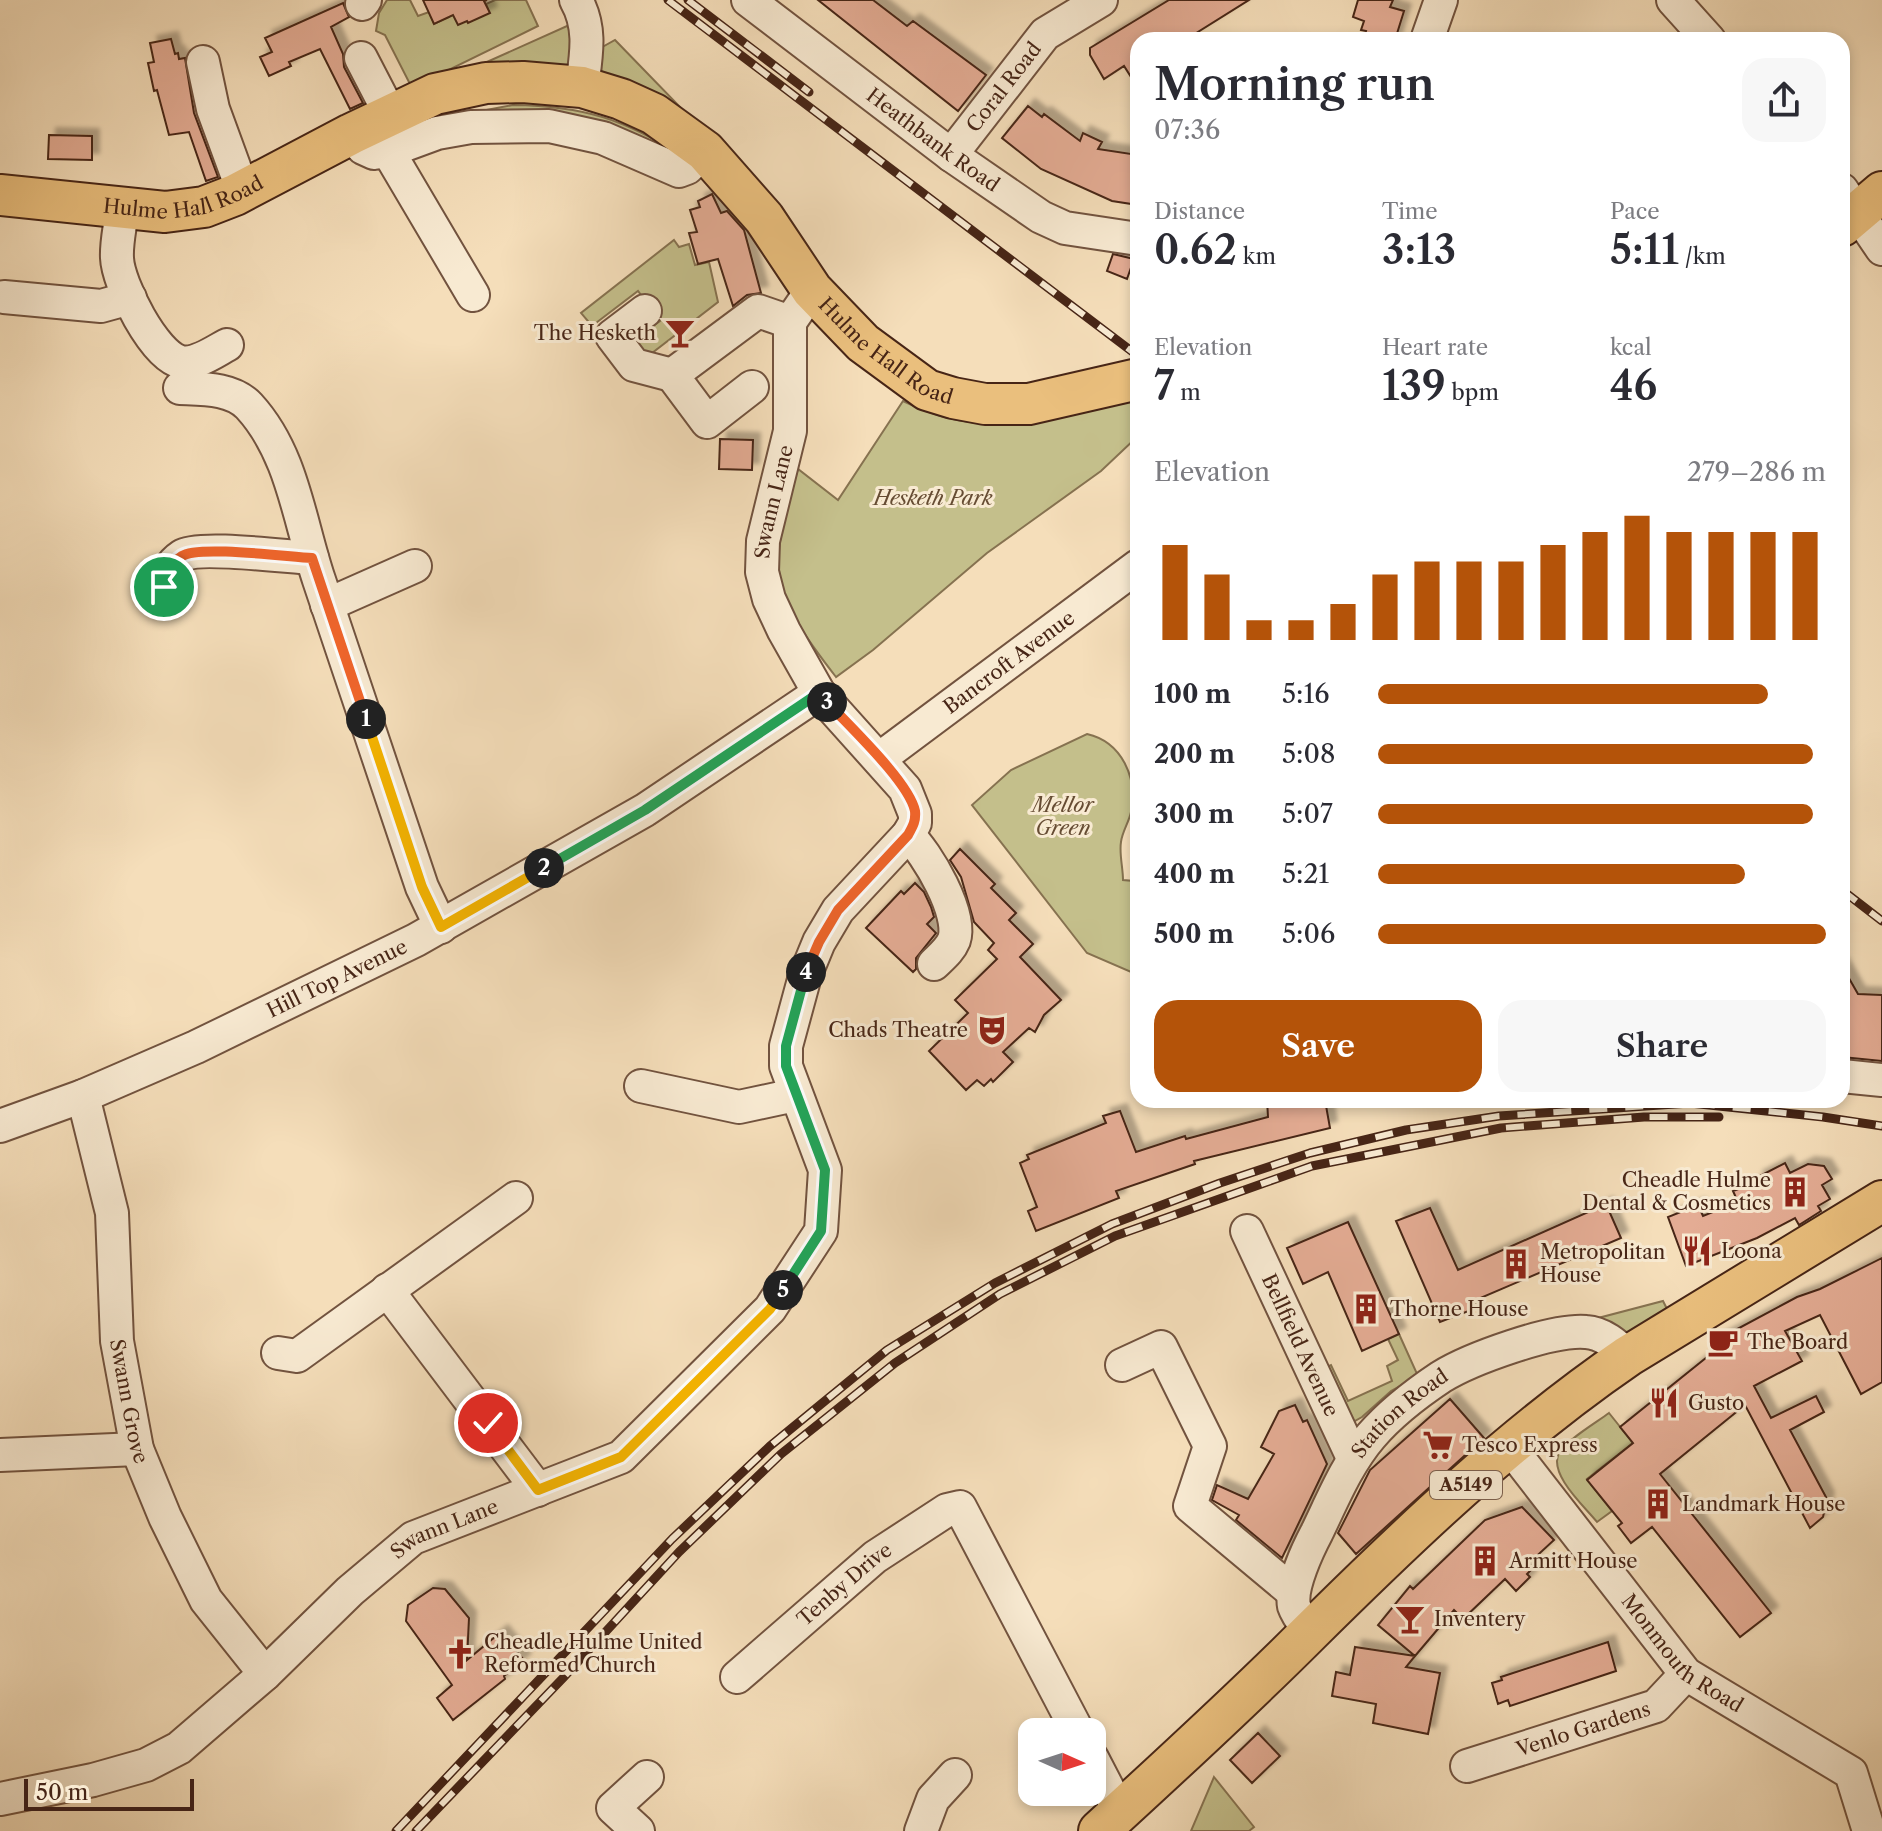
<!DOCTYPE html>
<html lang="en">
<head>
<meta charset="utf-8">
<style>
  :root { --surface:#fff; --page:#f7f7f7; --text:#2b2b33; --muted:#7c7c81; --accent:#b45309 }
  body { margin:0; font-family:"Libre Caslon Text",serif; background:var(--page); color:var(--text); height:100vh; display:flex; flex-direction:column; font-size:30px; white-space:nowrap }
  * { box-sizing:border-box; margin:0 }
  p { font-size:26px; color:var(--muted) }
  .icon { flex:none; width:44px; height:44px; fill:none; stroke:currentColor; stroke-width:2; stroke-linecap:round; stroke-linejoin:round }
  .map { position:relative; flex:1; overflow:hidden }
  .sheet { position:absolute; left:1130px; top:32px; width:720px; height:1076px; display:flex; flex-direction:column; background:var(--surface); border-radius:24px; box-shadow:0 4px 12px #0003 }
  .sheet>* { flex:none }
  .needle { width:52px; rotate:93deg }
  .tools { position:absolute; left:1018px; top:1718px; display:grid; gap:16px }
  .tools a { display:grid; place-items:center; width:88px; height:88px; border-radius:16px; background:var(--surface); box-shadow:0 4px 12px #0003; font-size:40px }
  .scale { position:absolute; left:24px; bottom:20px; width:170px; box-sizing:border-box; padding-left:8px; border:4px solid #472516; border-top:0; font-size:22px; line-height:28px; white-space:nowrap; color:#472516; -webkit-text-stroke:6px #f8ead2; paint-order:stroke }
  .pin { position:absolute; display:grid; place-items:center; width:68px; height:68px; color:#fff; margin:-34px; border:4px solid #fff; border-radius:50%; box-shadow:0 2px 8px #0007 }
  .km { position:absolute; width:40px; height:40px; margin:-20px; border-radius:50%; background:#222; color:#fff; font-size:22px; line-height:40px; text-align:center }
  .round { display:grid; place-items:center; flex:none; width:84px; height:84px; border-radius:24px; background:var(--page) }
  .headline { display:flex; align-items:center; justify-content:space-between; height:136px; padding:0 24px }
  h1 { font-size:44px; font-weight:600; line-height:60px }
  .stats { display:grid; grid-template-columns:repeat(3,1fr); gap:12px; height:136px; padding:8px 24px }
  .stats div { display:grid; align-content:center }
  .stats b { font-size:40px; font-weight:600 }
  .stats small { font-size:22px; font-weight:400 }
  .stats p { font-size:22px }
  .chart { height:224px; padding:16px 24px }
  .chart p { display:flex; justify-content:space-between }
  .chart svg { width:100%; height:144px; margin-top:8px; stroke:var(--accent); stroke-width:6 }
  .button { display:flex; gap:16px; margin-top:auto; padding:16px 24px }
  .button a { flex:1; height:92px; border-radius:24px; background:var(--accent); color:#fff; font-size:32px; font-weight:600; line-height:92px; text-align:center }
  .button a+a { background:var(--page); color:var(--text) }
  ul { padding:0 24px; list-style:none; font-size:26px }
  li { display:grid; grid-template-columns:128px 96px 1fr; align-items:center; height:60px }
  li i { height:20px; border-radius:10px; background:var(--accent) }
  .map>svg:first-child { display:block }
</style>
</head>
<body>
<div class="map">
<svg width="1882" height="1831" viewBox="0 0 1882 1831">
  <defs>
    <filter id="shadow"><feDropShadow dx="7" dy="-7" stdDeviation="2" flood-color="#0004"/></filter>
  </defs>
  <rect width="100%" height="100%" fill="#f5deba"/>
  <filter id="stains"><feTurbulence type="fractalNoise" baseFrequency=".0025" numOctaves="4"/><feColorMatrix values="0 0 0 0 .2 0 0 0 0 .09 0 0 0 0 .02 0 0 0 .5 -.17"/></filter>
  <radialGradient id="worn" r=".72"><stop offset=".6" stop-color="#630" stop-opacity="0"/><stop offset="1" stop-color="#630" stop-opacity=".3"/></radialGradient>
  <!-- green -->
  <path fill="#c4bf8b" stroke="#867250" stroke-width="2" d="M387,0H410L418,16L429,12L434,24L449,17L443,6L467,21L489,12L486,4L495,0H526L538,26L412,88L385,35L376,31L379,13Z
    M576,22L569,67L469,70Z
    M615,40L682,109L679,113L599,75L597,50Z
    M513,105C584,106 624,119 684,157L618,134L444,118Z
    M674,240L679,247L689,244L695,265L709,262L718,302L643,360L634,354L635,339L660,321L638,291L592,326L581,313Z
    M1114,394L1138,406V436L1101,471L987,553L873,650L836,677C770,592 766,572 798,469L838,500L903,401C987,442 1030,418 1114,394Z
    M1087,734C1122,742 1138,778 1131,812C1129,822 1122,832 1121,842C1119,853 1123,868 1123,880L1134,881L1138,925V975L1087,953L972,805L1011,770Z
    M1663,1301L1667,1309L1623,1336L1583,1322Z
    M1399,1334L1418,1376L1391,1391L1362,1417L1353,1422L1327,1367L1331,1365L1348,1401L1392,1381L1387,1366L1398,1360L1388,1339Z
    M1609,1413L1633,1443L1587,1479L1612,1511L1597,1522C1585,1507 1548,1474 1559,1453C1565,1441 1597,1422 1609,1413Z
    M1214,1777L1254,1827L1249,1831H1191Z"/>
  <!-- building -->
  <path fill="#e4ac94" stroke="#472516" stroke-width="2" filter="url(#shadow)" d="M423,0H487L484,1L490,13L468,23L467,21L458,25L453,15L434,24Z
    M818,0H873L907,26L913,21L986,75L958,111Z
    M1169,0H1249L1185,40H1138V88L1124,66L1104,79L1090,55V48Z
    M1358,0H1393L1390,7L1404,11L1395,40H1363L1366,31L1361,30L1364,21L1353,17Z
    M343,3L349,17L331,27L343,54L344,67L363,103L350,109L320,49L289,62L291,66L269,76L260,57L272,52L265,38Z
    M171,39L175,54L178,53L179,59L185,58L194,113L218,177L206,181L189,132L169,135L157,90L154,91L148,63L154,62L150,43Z
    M1028,106L1042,117L1044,114L1080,141L1083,133L1102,142L1098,149L1138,155V205L1112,201L1041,169L1002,138Z
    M49,135L92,136V160L48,159Z
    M712,194L721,213L727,211L744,230L761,293L747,295L733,306L718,259L698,264L689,233L697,232L690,210L700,207L698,201Z
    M1113,254L1134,259L1127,279L1107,271Z
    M720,439L753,440L752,470L719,469Z
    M960,849L995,884L991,888L1016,913L1009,920L1033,944L1020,957L1061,1000L1044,1015L1035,1032L1029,1028L1003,1052L1013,1062L993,1082L991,1079L984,1086L977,1080L966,1090L929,1051L968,1013L955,1000L997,959L988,950L994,943L974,922L961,877L950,860Z
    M915,883L924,892L931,907L934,917L927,924L936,933L916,958V969L913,972L866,928L901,891L904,894Z
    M1842,966L1858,994L1882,995V1061L1842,1057Z
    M1267,1100H1325L1330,1128L1194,1161L1195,1164L1116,1191L1119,1198L1036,1231L1028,1211L1037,1207L1020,1163L1029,1159L1027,1155L1106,1123L1103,1116L1120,1111L1136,1152L1185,1136L1186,1139L1268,1117Z
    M1785,1163L1790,1173L1808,1164L1824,1166L1832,1179L1822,1185L1830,1199L1818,1206L1821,1211L1799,1225L1795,1218L1757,1238L1686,1266L1668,1217L1698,1205L1703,1216L1738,1202L1733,1191L1758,1182L1756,1178Z
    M1606,1204L1621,1238L1471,1302L1474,1309L1440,1322L1396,1221L1430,1208L1458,1270Z
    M1348,1222L1399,1334L1362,1351L1328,1272L1303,1284L1287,1248Z
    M1882,1258V1382L1861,1394L1820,1315L1785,1331L1802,1361L1754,1386L1771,1418L1816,1396L1824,1412L1790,1430L1827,1499L1823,1517L1810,1528L1745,1405L1660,1474L1771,1613L1740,1637L1652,1527L1631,1543L1618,1526L1622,1523L1587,1480L1633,1443L1620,1427L1717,1349L1713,1342L1797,1297L1820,1289Z
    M1450,1399L1484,1438L1356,1554L1338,1533L1370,1470Z
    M1295,1405L1303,1422L1307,1420L1327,1464L1282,1558L1236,1520L1239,1515L1212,1500L1217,1485L1248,1499L1274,1454L1261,1447L1279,1411Z
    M1522,1507L1554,1540L1529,1563L1533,1568L1527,1574L1530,1577L1516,1591L1505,1579L1463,1619L1454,1610L1415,1656L1378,1625L1410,1586L1413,1589L1485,1520Z
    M433,1588L445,1589L469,1618L467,1660L501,1632L524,1660L504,1676L505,1679L453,1720L437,1698L452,1685L406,1621L408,1605Z
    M1608,1642L1616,1671L1510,1706L1508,1700L1498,1704L1492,1683L1502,1680L1501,1677Z
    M1355,1647L1415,1656L1406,1667L1440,1673L1428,1734L1373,1723L1376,1704L1332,1696L1336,1672L1350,1675Z
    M1258,1733L1280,1756L1252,1783L1230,1760Z"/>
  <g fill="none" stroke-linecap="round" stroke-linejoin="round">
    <!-- minor casing -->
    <g stroke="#72533f" stroke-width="36">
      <g id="minor">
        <path d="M576,0C592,28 586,56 582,87"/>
        <path id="s1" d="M748,0L951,155L1041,217L1065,228L1138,239"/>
        <path d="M1673,0L1709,40"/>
        <path d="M362,4L365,0"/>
        <path d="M1427,40L1441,0"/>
        <path d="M361,58L390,114"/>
        <path d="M203,62L213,109L243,191"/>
        <path d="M351,134L363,148L374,153L388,151L437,133L471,127L549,126L603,138L679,171L687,168L705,151"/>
        <path d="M388,151L473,295"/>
        <path id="s2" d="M951,155L1045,34L1101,0"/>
        <path d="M1842,190L1882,249"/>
        <path d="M122,208C121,224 116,242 117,258C118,284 154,356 181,362C196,365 214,352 227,345"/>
        <path d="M4,297L101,306L130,298"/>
        <path d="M645,311L612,336L634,365L672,375"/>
        <path d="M752,387L707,422L672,375L758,311L790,322"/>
        <path d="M180,388C203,389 232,388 249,406C293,454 299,521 319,580C353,683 388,785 422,887L441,927"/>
        <path d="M164,587C166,574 170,564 182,556C198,545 288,557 312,558"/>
        <path d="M327,605L415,566"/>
        <path id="s3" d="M879,759L1138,566"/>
        <path d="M908,835C927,853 963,914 954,940C950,950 941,957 934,964"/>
        <path d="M1842,1076L1882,1080"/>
        <path d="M641,1086L739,1107L795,1095"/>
        <path id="s4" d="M83,1096L112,1213L117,1341L137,1449L165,1517L206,1600L265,1674"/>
        <path id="s5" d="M0,1126L83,1096L196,1047L416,940L645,810L819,693"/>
        <path id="s6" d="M1247,1231L1353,1458"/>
        <path d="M387,1290L538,1490"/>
        <path d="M278,1353L297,1356L516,1198"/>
        <path d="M1122,1365L1161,1347L1210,1446L1190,1506L1293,1592"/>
        <path id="s7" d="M1509,1446L1686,1674L1851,1773L1869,1831"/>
        <path d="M0,1455L137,1449"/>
        <path id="s8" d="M1310,1632C1305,1625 1297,1615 1294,1606C1290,1587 1308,1549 1317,1532C1333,1499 1347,1464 1371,1436C1390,1414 1417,1393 1441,1377C1470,1359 1552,1329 1586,1332C1603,1333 1616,1345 1628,1356"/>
        <path id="s9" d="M737,1677L875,1557L947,1510L960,1507L1078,1732"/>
        <path d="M1092,1758L1120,1812"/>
        <path id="s10" d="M1467,1766L1656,1706L1686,1674"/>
        <path id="s11" d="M0,1799L93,1780L146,1765L179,1748L265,1674L350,1591L413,1538L621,1457L770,1309L821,1231L825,1170L786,1066V1046L805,976L819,942L838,910L908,835L915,823V814L905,789L819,693L784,631L769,599L762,572L763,541L790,431V322L812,290"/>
        <path d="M638,1831L613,1808L647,1777"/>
        <path d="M921,1831L933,1799L955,1775"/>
      </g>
    </g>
    <!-- major casing -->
    <g stroke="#472516" stroke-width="44">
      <g id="major">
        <path id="s12" d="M0,195L165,212L204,207L235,195L351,134L435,94L486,83L523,82L582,87L621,99L654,114L705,151L764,218L812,290L863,343L927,390L953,398L985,404H1029L1138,379"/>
        <path d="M1842,226L1882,192"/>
        <path d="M1099,1831C1169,1767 1240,1702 1307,1635C1408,1535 1511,1436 1628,1356L1882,1201"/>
      </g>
    </g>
    <!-- minor -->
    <use href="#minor" stroke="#f8ead2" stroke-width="32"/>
    <!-- major -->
    <use href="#major" stroke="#eabf7d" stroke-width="40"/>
    <!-- rail casing -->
    <g stroke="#472516" stroke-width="9">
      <path id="rail" d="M668,0L1138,356
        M688,0L809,92
        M1842,890L1882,921
        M396,1831L672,1539L770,1446L887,1350L995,1283L1112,1224L1220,1183L1310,1153L1406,1130L1499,1116L1690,1103L1823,1117L1882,1126
        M416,1831L564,1677L679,1552L781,1454L895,1363L1000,1294L1115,1236L1312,1166L1501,1128L1644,1117H1719"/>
    </g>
    <!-- rail -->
    <use href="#rail" stroke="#f8ead2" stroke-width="6" stroke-dasharray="18" stroke-linecap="butt"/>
  </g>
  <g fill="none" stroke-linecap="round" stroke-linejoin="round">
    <!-- split-1 casing -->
    <g stroke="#fff" stroke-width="16">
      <path id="split-1" d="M164,587C166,574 170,564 182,556C198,545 289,557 312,558L366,719"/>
    </g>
    <!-- split-2 casing -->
    <g stroke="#fff" stroke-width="16">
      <path id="split-2" d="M366,719L422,887L441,927L544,868"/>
    </g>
    <!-- split-3 casing -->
    <g stroke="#fff" stroke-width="16">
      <path id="split-3" d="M544,868L645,810L819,693L827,702"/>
    </g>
    <!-- split-4 casing -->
    <g stroke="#fff" stroke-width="16">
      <path id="split-4" d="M806,972L819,942L838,910L908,835C913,826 916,821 915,811C909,782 849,726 827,702"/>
    </g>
    <!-- split-5 casing -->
    <g stroke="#fff" stroke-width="16">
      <path id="split-5" d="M783,1290L821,1231L825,1170L786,1066V1046L806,972"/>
    </g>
    <!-- split-6 casing -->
    <g stroke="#fff" stroke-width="16">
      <path id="split-6" d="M488,1423L538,1490L621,1457L770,1309L783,1290"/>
    </g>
    <!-- split-1 -->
    <use href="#split-1" stroke="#f0652b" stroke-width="10"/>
    <!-- split-2 -->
    <use href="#split-2" stroke="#f5b400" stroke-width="10"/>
    <!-- split-3 -->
    <use href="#split-3" stroke="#22a559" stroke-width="10"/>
    <!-- split-4 -->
    <use href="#split-4" stroke="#f0652b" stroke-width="10"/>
    <!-- split-5 -->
    <use href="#split-5" stroke="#22a559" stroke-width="10"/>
    <!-- split-6 -->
    <use href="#split-6" stroke="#f5b400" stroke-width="10"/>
  </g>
  <!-- icons -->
  <defs>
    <g id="bar-bare" transform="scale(2.4)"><path d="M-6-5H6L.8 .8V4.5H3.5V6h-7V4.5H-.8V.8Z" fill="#8f2418" stroke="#f8ead2" stroke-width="2.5" paint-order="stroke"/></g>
    <g id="theatre-bare" transform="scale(2.4)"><path d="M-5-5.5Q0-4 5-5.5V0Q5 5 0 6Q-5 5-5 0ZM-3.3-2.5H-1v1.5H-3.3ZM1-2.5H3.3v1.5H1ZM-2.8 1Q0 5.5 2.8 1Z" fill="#8f2418" stroke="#f8ead2" stroke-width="2.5" paint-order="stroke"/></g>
    <g id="building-bare" transform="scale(2.4)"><path d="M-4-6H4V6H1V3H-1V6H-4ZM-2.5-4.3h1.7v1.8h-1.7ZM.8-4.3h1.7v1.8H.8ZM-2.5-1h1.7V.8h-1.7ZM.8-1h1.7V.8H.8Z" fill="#8f2418" stroke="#f8ead2" stroke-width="2.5" paint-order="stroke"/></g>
    <g id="restaurant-bare" transform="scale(2.4)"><path d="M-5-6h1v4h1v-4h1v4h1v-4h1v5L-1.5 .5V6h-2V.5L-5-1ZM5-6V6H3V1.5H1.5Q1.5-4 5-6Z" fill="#8f2418" stroke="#f8ead2" stroke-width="2.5" paint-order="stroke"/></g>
    <g id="cafe-bare" transform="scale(2.4)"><path d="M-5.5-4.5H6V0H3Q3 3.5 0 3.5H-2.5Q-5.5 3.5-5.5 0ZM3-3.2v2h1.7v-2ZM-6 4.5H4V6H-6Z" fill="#8f2418" stroke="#f8ead2" stroke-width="2.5" paint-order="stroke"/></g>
    <g id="supermarket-bare" transform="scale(2.4)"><path d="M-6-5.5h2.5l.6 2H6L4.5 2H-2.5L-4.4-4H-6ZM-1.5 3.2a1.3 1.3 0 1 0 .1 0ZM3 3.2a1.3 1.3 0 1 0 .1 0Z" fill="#8f2418" stroke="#f8ead2" stroke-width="2.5" paint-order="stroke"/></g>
    <g id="church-bare" transform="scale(2.4)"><path d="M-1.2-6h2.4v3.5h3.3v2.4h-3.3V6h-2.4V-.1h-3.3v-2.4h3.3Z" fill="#8f2418" stroke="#f8ead2" stroke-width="2.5" paint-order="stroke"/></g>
  </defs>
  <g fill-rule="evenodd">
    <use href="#bar-bare" x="680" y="333"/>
    <use href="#theatre-bare" x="992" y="1030"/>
    <use href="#building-bare" x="1795" y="1192"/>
    <use href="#restaurant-bare" x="1697" y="1251"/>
    <use href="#building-bare" x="1516" y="1264"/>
    <use href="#building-bare" x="1366" y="1309"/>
    <use href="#cafe-bare" x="1723" y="1342"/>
    <use href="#restaurant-bare" x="1664" y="1403"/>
    <use href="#supermarket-bare" x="1438" y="1445"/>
    <use href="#building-bare" x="1658" y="1504"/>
    <use href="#building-bare" x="1485" y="1561"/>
    <use href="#bar-bare" x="1410" y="1619"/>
    <use href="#church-bare" x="460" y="1654"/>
  </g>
  <g text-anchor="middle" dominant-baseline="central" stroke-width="6" stroke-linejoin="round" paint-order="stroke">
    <!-- shield labels -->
    <rect fill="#f8ead2" stroke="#7c604e" stroke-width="2" x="1430" y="1471" width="72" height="28" rx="6"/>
    <g font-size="18" font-weight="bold" fill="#472516">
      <text x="1466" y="1485">A5149</text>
    </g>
    <!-- street labels -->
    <g font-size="20" fill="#472516" stroke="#f8ead2">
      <text stroke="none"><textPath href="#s2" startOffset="86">Coral Road</textPath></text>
      <text stroke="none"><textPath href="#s1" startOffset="232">Heathbank Road</textPath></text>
      <text stroke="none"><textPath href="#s12" startOffset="186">Hulme Hall Road</textPath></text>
      <text stroke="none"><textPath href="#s12" startOffset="1024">Hulme Hall Road</textPath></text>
      <text stroke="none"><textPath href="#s11" startOffset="1854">Swann Lane</textPath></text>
      <text stroke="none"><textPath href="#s3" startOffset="162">Bancroft Avenue</textPath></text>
      <text stroke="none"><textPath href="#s5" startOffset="368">Hill Top Avenue</textPath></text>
      <text stroke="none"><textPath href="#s6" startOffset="126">Bellfield Avenue</textPath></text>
      <text stroke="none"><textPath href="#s4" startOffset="310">Swann Grove</textPath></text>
      <text stroke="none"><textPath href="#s8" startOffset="256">Station Road</textPath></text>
      <text stroke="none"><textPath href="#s11" startOffset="534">Swann Lane</textPath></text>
      <text stroke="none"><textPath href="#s9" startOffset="142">Tenby Drive</textPath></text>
      <text stroke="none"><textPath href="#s7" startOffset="272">Monmouth Road</textPath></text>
      <text stroke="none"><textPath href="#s10" startOffset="122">Venlo Gardens</textPath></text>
    </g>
    <!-- poi labels -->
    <g font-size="20" fill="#472516" stroke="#f8ead2" text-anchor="start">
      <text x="656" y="333" text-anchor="end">The Hesketh</text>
      <text x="968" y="1030" text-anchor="end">Chads Theatre</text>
      <text x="1771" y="1180" text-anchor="end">Cheadle Hulme<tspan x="1771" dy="23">Dental &amp; Cosmetics</tspan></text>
      <text x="1721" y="1251">Loona</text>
      <text x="1540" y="1252">Metropolitan<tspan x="1540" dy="23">House</tspan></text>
      <text x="1390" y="1309">Thorne House</text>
      <text x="1747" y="1342">The Board</text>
      <text x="1688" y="1403">Gusto</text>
      <text x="1462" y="1445">Tesco Express</text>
      <text x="1682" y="1504">Landmark House</text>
      <text x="1509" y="1561">Armitt House</text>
      <text x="1434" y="1619">Inventery</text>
      <text x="484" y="1642">Cheadle Hulme United<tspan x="484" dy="23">Reformed Church</tspan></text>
    </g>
    <!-- park labels -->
    <g font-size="20" font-style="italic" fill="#664c33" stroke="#f8ead2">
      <text x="933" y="498">Hesketh Park</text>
      <text x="1063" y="805">Mellor<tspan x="1063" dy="23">Green</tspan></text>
    </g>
  </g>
  <rect width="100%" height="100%" filter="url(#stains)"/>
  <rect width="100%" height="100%" fill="url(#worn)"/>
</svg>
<div class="tools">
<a><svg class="needle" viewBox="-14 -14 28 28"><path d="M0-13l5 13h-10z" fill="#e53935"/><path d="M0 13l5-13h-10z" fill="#7c7c81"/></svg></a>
</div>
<div class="scale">50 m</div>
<div class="pin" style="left:164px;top:587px;background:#1e9e55"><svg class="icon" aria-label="arrive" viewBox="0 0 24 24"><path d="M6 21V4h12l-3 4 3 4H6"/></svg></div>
<div class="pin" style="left:488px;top:1423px;background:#d93025"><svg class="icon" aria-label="check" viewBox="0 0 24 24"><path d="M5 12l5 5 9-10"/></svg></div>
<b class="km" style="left:366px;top:719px">1</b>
<b class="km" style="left:544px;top:868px">2</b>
<b class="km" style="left:827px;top:702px">3</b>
<b class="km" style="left:806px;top:972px">4</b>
<b class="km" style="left:783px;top:1290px">5</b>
<section class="sheet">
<div class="headline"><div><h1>Morning run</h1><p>07:36</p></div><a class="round"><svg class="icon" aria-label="share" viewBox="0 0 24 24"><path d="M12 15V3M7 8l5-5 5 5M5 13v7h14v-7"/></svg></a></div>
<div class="stats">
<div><p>Distance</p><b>0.62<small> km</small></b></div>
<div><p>Time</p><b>3:13</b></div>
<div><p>Pace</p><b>5:11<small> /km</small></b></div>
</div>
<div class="stats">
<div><p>Elevation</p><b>7<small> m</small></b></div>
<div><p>Heart rate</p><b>139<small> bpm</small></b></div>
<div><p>kcal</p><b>46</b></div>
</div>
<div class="chart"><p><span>Elevation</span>279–286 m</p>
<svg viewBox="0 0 160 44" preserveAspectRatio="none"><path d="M5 44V15M15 44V24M25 44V38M35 44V38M45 44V33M55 44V24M65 44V20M75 44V20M85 44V20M95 44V15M105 44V11M115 44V6M125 44V11M135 44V11M145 44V11M155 44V11"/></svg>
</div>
<ul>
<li><b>100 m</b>5:16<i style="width:87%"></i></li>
<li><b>200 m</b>5:08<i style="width:97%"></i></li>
<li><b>300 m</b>5:07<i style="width:97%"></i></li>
<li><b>400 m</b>5:21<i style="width:82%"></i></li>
<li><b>500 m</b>5:06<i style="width:100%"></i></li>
</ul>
<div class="button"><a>Save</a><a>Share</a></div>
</section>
</div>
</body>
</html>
